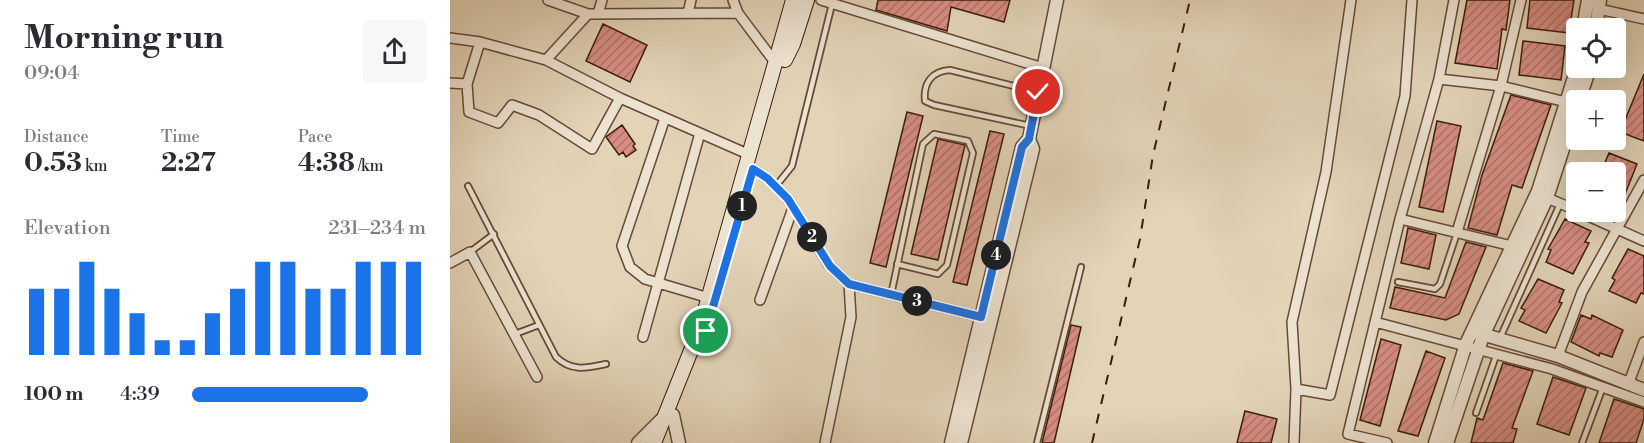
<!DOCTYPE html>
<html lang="en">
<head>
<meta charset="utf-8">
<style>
  :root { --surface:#fff; --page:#f7f7f7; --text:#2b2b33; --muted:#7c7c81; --accent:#1a73e8 }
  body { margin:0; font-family:"Libre Bodoni",serif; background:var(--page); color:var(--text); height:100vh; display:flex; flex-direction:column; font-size:22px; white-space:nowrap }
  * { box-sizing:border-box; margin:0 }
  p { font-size:20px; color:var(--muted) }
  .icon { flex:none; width:33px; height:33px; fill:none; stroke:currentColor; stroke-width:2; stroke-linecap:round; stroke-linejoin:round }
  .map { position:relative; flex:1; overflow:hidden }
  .sheet { display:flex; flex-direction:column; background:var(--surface); width:450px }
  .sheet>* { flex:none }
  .controls { position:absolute; left:1116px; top:18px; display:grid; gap:12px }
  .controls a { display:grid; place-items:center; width:60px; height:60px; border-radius:6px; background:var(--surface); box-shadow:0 6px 24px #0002; font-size:30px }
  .pin { position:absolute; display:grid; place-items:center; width:51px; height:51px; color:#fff; margin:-26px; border:3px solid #fff; border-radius:50%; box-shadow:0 2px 6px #0007 }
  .km { position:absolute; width:30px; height:30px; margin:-15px; border-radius:50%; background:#222; color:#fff; font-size:16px; line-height:30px; text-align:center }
  .round { display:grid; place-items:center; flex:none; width:63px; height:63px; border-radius:6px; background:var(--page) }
  .headline { display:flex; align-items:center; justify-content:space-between; height:102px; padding:0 24px }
  h1 { font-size:33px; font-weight:800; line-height:45px }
  .stats { display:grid; grid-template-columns:repeat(3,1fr); gap:9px; height:102px; padding:6px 24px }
  .stats div { display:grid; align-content:center }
  .stats b { font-size:26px; font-weight:800 }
  .stats small { font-size:16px; font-weight:400 }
  .stats p { font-size:16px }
  .chart { height:168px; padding:12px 24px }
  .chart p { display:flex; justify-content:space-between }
  .chart svg { width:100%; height:108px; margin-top:6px; stroke:var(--accent); stroke-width:6 }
  ul { padding:0 24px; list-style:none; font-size:20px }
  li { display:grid; grid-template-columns:96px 72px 1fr; align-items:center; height:45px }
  li i { height:15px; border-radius:8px; background:var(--accent) }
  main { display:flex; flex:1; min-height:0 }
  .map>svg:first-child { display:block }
</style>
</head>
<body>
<main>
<section class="sheet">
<div class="headline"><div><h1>Morning run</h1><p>09:04</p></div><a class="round"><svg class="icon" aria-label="share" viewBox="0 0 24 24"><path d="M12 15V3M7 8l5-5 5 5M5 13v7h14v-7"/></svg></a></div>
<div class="stats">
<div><p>Distance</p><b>0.53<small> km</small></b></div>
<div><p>Time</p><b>2:27</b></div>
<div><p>Pace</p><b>4:38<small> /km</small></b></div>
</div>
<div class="chart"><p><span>Elevation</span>231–234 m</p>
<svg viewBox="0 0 160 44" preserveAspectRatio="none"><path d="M5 44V17M15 44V17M25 44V6M35 44V17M45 44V27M55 44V38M65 44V38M75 44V27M85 44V17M95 44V6M105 44V6M115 44V17M125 44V17M135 44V6M145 44V6M155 44V6"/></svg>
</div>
<ul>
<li><b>100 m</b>4:39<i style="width:75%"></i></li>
</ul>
</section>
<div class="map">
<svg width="1194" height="443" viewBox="0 0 1194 443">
  <defs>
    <pattern id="building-hatch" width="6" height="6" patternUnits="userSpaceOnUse" patternTransform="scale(1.5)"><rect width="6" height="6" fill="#d88e84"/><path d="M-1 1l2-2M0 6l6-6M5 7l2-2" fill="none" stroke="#b0736a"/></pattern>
  </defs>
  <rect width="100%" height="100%" fill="#e3d4b8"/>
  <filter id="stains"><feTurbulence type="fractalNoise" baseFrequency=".00333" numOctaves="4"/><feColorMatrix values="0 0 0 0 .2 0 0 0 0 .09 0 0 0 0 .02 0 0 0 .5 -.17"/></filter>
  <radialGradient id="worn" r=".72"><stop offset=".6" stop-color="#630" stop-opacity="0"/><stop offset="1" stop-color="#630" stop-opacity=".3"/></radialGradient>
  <!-- building -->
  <path fill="url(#building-hatch)" stroke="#3a1c0c" stroke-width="1.5" d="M428,0H560L554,22L501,7L497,31L426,10Z
    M1017,0H1060L1056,30L1052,29L1047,69L1005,63Z
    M1080,0H1124L1119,33L1077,28Z
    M153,24L197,45L180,82L136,61Z
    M1073,41L1115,46L1111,80L1069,75Z
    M1194,74V141L1170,132Z
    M1061,95L1101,105L1072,188L1062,185L1047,235L1018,228L1032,175Z
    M457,112L473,116L436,267L420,263Z
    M987,121L1011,126L993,212L969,207Z
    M172,125L185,144L183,146L186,150L176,157L173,152L169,155L156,137Z
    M540,131L554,134L517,285L503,282Z
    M488,139L515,145L488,260L461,254Z
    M1159,153L1187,164L1166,217V172H1151Z
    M1115,219L1141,231L1135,242L1139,243L1123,274L1096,262L1101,250L1098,249Z
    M958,228L986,235L979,269L951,263Z
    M1016,242L1036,247L1009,314L996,320L940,308L945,287L995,298Z
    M1178,249L1194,256V294L1191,293L1186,303L1159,291L1165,280L1162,278Z
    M1088,279L1114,290L1109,302L1112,303L1096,333L1069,321L1075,310L1071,308Z
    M1131,315L1141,319L1142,315L1173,330L1162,357L1150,353L1149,356L1121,342Z
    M621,325L631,327L604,443H592Z
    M931,339L951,345L930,426L910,420Z
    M976,351L995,358L968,436L948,431Z
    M1053,363L1083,371L1062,428L1067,429L1063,443H1021L1027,418L1033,420Z
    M1103,377L1136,388L1119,435L1087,424Z
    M1164,399L1194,409V419L1186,443H1149Z
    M795,411L827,419L821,443H787Z"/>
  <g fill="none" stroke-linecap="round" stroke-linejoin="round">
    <!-- service casing -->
    <g stroke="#644a37" stroke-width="8">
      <path id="service" d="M581,126L484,105L475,101C473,83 482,71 500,70L587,92
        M18,186L106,357C122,372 136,368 156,364
        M326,186L342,166L382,4
        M20,252L44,234
        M948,282L985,289L990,284L1007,233
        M441,295L473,144L484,134L518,141L523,153L497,265L488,274L447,264
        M65,334L89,325
        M1050,338L1110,204
        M1026,413L1047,353
        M587,443L631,267
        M1132,443L1153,387"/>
    </g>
    <!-- minor casing -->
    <g stroke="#644a37" stroke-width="12">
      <path id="minor" d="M98,0L138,14L288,13
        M283,0L288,13L321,57
        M371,0L593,68
        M1149,9L1194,19
        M238,13L241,0
        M148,14L152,0
        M0,38L30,42L96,60L170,98L300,155
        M96,60L138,14
        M989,79L1051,86L1116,102
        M0,83L17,84L19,112L48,123L62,105L89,115L142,149L170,98
        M17,84L30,42
        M215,118L172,246L180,267L195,279L259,298
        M303,169L317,178L338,199L379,265L399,284L531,317
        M1097,198L1126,210
        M1129,212L1194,241
        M950,219L1062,246
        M1007,232L1051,86L1071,0
        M0,263L20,252L87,377
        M310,300L343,208
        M925,322L1102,369L1194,402
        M193,337L250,133
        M1108,356L1132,292L1194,180
        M1178,385L1194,342
        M846,389L880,395L955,96L962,0
        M375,443L401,317L399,284
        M844,443L846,389L842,322L876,172L901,0
        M937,443L898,434L950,219L989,79L1004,0"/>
    </g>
    <!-- tertiary casing -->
    <g stroke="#644a37" stroke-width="15">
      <path id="tertiary" d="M1133,28L1138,0
        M1146,28L1150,0
        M1129,100L1140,68
        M1028,333L1108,356L1194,390
        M223,415L229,443
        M188,443L211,420
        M501,443L572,147L579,139
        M511,443L583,149L579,139L607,0
        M985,443L1016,344L1088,191L1127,68
        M997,443L1033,336L1097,198L1126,109"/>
    </g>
    <!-- secondary casing -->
    <g stroke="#3a1c0c" stroke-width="16">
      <path id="secondary" d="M335,60L343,44L357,0
        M204,443L250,328L343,0"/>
    </g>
    <!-- service -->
    <use href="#service" stroke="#ede3d1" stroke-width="4.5"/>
    <!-- minor -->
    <use href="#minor" stroke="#ede3d1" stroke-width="9"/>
    <!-- tertiary -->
    <use href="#tertiary" stroke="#ede3d1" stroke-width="12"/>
    <!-- secondary -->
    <use href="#secondary" stroke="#ede3d1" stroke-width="14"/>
    <!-- rail -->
    <path stroke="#3a1c0c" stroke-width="2" stroke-dasharray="10 10" stroke-linecap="butt" d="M642,443L690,239L703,155L740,0"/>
  </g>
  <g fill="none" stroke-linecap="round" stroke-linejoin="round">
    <!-- route casing -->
    <g stroke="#fff" stroke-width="12">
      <path id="route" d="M256,331L303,169L317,178L338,199L380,266L399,284L531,317L572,147L579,139L588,92"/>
    </g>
    <!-- route -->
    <use href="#route" stroke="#1a73e8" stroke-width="8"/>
  </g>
  <rect width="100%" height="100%" filter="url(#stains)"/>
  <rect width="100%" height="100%" fill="url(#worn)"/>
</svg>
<div class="controls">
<a><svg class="icon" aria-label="locate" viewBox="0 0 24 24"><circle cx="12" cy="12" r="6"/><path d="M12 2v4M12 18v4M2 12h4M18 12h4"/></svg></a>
<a>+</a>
<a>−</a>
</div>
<div class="pin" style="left:256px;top:331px;background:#1e9e55"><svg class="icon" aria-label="arrive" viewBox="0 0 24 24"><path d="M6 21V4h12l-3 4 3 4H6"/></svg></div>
<div class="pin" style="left:588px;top:92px;background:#d93025"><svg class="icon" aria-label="check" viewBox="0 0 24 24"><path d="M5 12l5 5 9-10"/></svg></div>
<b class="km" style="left:292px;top:206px">1</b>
<b class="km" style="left:362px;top:237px">2</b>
<b class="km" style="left:467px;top:301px">3</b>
<b class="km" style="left:546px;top:255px">4</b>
</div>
</main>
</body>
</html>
